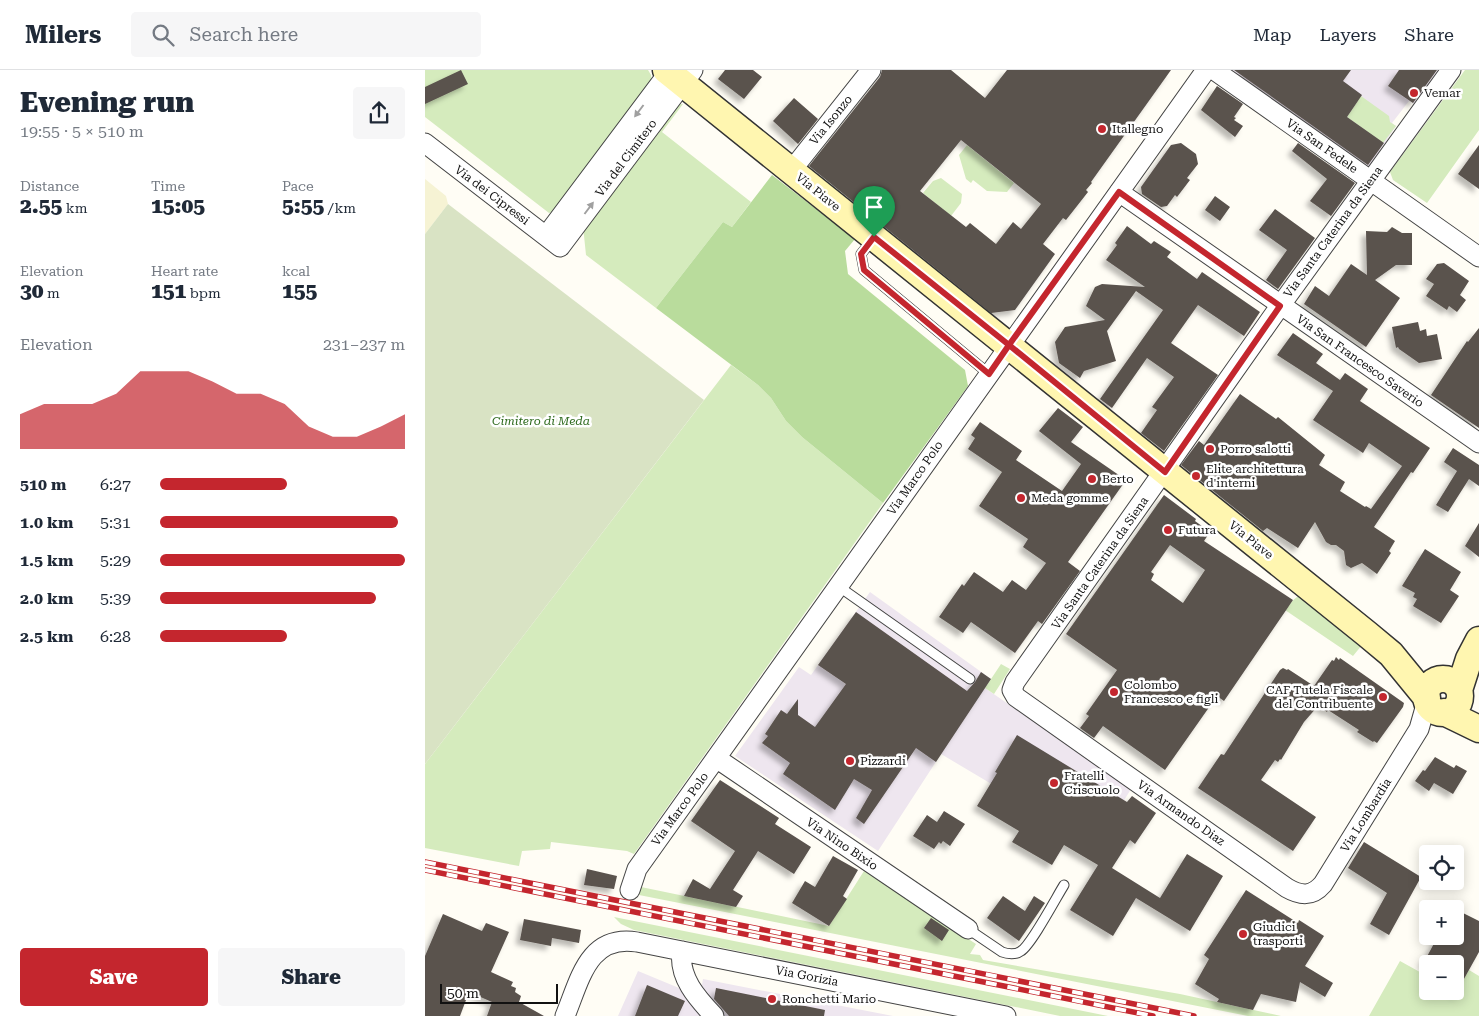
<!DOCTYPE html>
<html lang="en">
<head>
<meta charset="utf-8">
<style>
  :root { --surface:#fff; --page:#f6f6f7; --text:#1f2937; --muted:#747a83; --line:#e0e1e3; --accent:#c4262e }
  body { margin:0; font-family:"Roboto Serif",serif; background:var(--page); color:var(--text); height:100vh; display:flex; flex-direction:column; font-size:19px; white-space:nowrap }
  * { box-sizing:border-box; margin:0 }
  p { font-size:16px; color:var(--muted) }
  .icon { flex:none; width:28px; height:28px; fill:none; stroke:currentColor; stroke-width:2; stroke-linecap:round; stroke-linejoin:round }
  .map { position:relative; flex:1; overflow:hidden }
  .sheet { display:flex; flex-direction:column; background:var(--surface); width:425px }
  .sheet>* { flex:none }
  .controls { position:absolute; left:994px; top:775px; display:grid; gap:10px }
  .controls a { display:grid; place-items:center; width:45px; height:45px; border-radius:5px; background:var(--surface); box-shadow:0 2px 12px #0003; font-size:25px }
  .scale { position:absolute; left:15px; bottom:12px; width:118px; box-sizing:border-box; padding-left:5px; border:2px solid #111; border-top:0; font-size:14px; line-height:18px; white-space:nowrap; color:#111; -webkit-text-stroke:4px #fff; paint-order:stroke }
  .pin { position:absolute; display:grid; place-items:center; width:42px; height:42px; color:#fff; margin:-51px -21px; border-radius:50% 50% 50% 0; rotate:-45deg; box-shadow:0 0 5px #0007 }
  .pin .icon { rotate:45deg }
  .round { display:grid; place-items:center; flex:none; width:52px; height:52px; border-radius:5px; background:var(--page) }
  .headline { display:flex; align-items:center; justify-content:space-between; height:85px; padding:0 20px }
  h1 { font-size:28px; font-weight:800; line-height:38px }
  .figures { display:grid; grid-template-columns:repeat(3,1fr); gap:8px; height:85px; padding:5px 20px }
  .figures div { display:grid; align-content:center }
  .figures b { font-size:21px; font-weight:800 }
  .figures small { font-size:14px; font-weight:400 }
  .figures p { font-size:14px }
  .chart { height:140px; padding:10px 20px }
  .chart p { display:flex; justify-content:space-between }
  .chart svg { width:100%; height:90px; margin-top:5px; fill:var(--accent); opacity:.7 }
  .cta { display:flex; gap:10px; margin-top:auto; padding:10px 20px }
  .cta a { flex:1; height:58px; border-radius:5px; background:var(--accent); color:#fff; font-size:20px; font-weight:800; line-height:58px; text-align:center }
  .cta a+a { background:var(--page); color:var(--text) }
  ul { padding:0 20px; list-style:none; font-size:16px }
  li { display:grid; grid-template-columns:80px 60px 1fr; align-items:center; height:38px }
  li i { height:12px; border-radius:6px; background:var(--accent) }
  header { display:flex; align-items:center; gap:30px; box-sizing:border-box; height:70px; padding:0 25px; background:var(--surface); border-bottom:1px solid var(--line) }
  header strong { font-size:24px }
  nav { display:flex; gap:28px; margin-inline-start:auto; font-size:18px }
  .search { width:350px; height:45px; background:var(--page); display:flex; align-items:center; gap:12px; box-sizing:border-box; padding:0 18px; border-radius:5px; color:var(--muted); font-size:19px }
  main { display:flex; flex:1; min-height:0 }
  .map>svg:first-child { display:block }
</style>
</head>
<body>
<header>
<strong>Milers</strong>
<div class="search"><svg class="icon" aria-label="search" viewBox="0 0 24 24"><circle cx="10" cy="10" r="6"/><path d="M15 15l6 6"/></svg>Search here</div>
<nav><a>Map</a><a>Layers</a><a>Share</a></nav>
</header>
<main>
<section class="sheet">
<div class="headline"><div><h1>Evening run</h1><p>19:55 · 5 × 510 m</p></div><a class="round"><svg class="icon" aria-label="share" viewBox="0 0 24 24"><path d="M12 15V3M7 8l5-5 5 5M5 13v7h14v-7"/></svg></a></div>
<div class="figures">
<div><p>Distance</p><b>2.55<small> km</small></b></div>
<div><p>Time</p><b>15:05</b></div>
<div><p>Pace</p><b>5:55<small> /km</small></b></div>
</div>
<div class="figures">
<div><p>Elevation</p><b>30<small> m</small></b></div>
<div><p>Heart rate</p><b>151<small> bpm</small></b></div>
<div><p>kcal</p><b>155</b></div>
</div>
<div class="chart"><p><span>Elevation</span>231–237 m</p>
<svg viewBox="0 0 160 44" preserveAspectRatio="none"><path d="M0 44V27L10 22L20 22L30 22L40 17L50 6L60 6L70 6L80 11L90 17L100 17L110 22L120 33L130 38L140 38L150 33L160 27V44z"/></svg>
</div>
<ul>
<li><b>510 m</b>6:27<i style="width:52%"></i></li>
<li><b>1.0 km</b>5:31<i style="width:97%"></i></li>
<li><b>1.5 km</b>5:29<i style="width:100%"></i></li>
<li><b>2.0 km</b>5:39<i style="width:88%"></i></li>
<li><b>2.5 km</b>6:28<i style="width:52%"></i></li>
</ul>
<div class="cta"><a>Save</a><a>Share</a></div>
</section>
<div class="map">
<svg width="1054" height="946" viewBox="0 0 1054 946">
  <defs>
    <filter id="shadow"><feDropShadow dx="-4.5" dy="4.5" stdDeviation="2.5" flood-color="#0004"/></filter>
  </defs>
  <rect width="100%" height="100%" fill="#fffdf5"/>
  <!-- industrial -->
  <path fill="#eee6ef" d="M805,0H1013L989,34L984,31L967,53L971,56L943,99Z
    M445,522L566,609L560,618L706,719L671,776L516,684L453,781L310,686L374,597L386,605Z
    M213,901L254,918L263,928L276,921L278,909L468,946H193Z"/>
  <!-- farmland -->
  <path fill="#f6f3d4" d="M0,109L21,126L23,134L0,164Z"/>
  <!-- green -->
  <path fill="#d5ebbd" d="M0,0H223L226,5L227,13L131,141L124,143L0,47Z
    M1040,0H1054V60L1002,133L968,110L965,102Z
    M936,26L964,46L965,52L971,56L958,73L922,47Z
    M258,34L237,62L326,132L307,157L298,152L231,238L161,185L158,156L248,35Z
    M542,75L589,113L582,122L562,121L548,110L546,113L541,109L534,85Z
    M516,108L537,124L536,133L526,146L498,123L508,111Z
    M306,295L333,315L346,328L361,351L377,367L458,433L209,784L202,781L126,772L125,779L97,781L94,796L0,778V694Z
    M877,525L937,575L928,586L860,540C865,534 869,527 877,525Z
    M576,594L585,599L569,624L560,618Z
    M439,801L551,874L545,884L555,885L558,890L755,924L856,946H823L214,825L216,817L404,856Z
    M189,847L683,946H635L209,860L196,854Z
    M975,891L1002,906V921H1021L1020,923L1028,927L1044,900L1054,906V946H944Z"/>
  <!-- forest -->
  <path fill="#b9dc9c" d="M347,105L430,169L420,181L423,204L540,300L543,316L458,433L377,367L361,351L346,328L333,315L231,238L298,152L307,157Z"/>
  <!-- cemetery -->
  <path fill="#d9e3c4" d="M23,134L279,330L0,694V164Z"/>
  <!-- building -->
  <path fill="#5a524d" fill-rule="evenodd" filter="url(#shadow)" d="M36,0L43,14L0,34V17Z
    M300,0H328L337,7L319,29L293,9Z
    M457,0H526L560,28L582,0H746L666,112L667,113L661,120L663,122L641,150L638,148L618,174L630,184L590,240L566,243L384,96L455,7ZM536,70L616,134L596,159L588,152L571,174L545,153L541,157L495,121Z
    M809,0H926L918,11L937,25L922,47L959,73L943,95Z
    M974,0H1012L988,33L963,16Z
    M792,16L818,34L809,47L811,48L809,50L818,56L810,67L776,40Z
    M369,28L393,49L373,74L348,51Z
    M756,73L771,84L773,94L762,108L765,110L752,127L750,125L742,136L736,137L717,124L716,117L746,75Z
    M873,73L930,113L906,146L885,131L902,109L867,81Z
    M1054,75V119L1033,104Z
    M790,126L805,137L795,151L780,140Z
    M850,139L890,168L853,219L841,210L862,180L834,160Z
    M702,156L726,174L729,171L746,182L742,187L772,209L777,202L835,242L819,266L773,235L746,273L793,305L739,381L716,363L732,340L727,337L749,307L722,288L687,338L675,329L738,240L711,221L682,261L691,291L659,301L655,308L634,293L630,272L640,257L680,250L661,236L670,217L677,214L720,217L681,190L692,175L690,173Z
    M967,157L977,163H987V195H971L950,210L975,228L941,277L879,234L890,216L904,226L926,194L942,205L941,161L962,162Z
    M1019,193L1044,211L1035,225L1041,230L1032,242L1024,236L1022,240L1001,226L1009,214L1001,209L1012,194Z
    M993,252L995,261L1001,259L1002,266L1012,264L1017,289L994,293L974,279L973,277L971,278L967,257Z
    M1054,258V358L1006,325L1042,271L1043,272Z
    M868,263L898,284L891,293L915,310L920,303L943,319L935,331L1005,378L988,403L986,402L949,457L970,471L964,481L966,483L952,504L937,493L926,498L921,495L919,481L911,475H906L901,472L890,452L873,478L842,458L838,461L756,395L774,371L779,375L815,324L851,349L853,347L900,385L894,395L920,412L915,421L940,437L941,436L946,439L977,396L944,373L938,383L888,350L908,321L852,285Z
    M633,338L658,357L646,372L701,410L643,492L655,501L617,554L613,551L590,583L546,552L538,563L514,547L537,514L539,516L549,502L578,522L587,510L601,520L621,493L598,477L603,469L554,436L577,402L543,379L550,368L546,365L555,352L597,381L591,390L637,421L656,394L614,361Z
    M1028,378L1054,395V416L1044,409L1023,442L1011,435L1032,401L1019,392Z
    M739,425L771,449L770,451L785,462L779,471L868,530L799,631L792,626L740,700L678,656L669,668L655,658L664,646L661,644L692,600L641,564ZM745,475L780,500L758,533L726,510L729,504L726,502Z
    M1054,453V487L1040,476Z
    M1000,479L1036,502L1025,520L1034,526L1016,553L988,536L992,529L988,527L990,523L977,516Z
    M431,542L542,621L550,612L556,602L566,609L511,692L491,678L439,754L431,748L447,720L429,709L410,740L358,704L365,693L337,673L343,666L340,664L356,640L362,644L373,629V645L390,657L421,614L393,595Z
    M911,587L914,590L915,588L979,633L978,637L952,673L949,671L948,672L932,662L934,660L903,640L902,642L893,636L879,652L856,690L855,689L853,692L850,690L836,710L891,747L868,781L773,718L796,684L799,685L855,600L858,598L862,600L863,599L889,616L907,590L909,591Z
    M592,665L702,732L707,726L731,743L710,774L705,770L687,798L735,828L762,784L798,806L765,861L711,828L688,866L645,840L673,795L639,775L627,795L587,772L594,761L552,736L572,703L570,702Z
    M1010,687L1029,698L1031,695L1042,701L1028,724L1009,713L1004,721L990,711L998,700L1000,701Z
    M295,710L354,748L350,754L386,777L369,804L333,781L308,820L318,826L311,837L259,826L268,809L285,819L310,781L266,751Z
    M519,741L540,754L525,776L518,771L516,774L514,772L509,779L488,766L502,745L512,752Z
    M939,772L996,807L964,865L945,854L962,823L923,798Z
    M408,786L433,800L418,826L422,829L404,856L367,833L380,811L390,817Z
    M162,799L192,806L189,819L159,815Z
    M821,820L873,853L874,850L899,866L880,896L908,913L900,927L875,912L871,932L836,924L828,940L792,932L794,929L770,914L784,889L779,885Z
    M578,826L600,841L609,826L620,833L594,871L562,848Z
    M1030,839L1054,851V882L1030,925V894H998L1013,866H1030Z
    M18,844L57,861L61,853L84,862L66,902L88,912L86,916L91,918L90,922L96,926L94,932L119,946H62L67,932L44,922L35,946H0V886Z
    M506,848L524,860L517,871L499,858Z
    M99,849L156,860L154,873L127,868L126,876L95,870Z
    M222,915L260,931L253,946H210Z
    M291,918L400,940L399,946H304L289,929Z"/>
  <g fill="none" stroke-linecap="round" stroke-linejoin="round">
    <!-- lane casing -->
    <g stroke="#444" stroke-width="11">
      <path id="lane" d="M448,169L436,184L439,200L564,304
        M413,516L545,609
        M543,859L577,882C582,884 591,885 596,881C606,875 631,828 639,815"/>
    </g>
    <!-- street casing -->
    <g stroke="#444" stroke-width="21">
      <path id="street" d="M789,0L1054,187
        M0,73L135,177L268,0
        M366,101L446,0
        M694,122L1054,373
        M121,166L244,2
        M1002,631L994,659L898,814C887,827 876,826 862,818L591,627L587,620L590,612L855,236L1026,0
        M291,688L543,859
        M205,820L212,799L781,0
        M257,881C253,907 272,928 289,946
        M140,946C155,910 163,864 212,872L581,946"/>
    </g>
    <!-- secondary casing -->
    <g stroke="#333" stroke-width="29">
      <path id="secondary" d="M241,0L942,564L966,584L1002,628
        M1001 626a17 17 0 1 1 34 0a17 17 0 1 1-34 0Z
        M1034,620L1044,589L1054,570
        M1019,642L1054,659"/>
    </g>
    <!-- lane -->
    <use href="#lane" stroke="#fff" stroke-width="9"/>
    <!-- street -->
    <use href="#street" stroke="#fff" stroke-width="19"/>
    <!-- secondary -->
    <use href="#secondary" stroke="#fff6b0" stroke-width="26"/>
    <!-- rail casing -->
    <g stroke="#c4262e" stroke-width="5.5">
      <path id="rail" d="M0,792L769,946
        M0,800L728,946"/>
    </g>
    <!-- rail -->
    <use href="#rail" stroke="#fff" stroke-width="4" stroke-dasharray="11" stroke-linecap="butt"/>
  </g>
  <!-- one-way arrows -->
  <defs><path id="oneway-solid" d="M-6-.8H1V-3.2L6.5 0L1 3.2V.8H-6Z" transform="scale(1.25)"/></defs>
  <g fill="#a0a0a0">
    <use href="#oneway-solid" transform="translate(214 41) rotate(127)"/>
    <use href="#oneway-solid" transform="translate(164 138) rotate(-53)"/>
  </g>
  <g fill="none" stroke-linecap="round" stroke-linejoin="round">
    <!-- route casing -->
    <g stroke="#fff" stroke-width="10">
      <path id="route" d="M449,167L436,184L439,200L564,304L584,275L740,402L855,236L694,122L584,275L449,167"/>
    </g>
    <!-- route -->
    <use href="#route" stroke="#c4262e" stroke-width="6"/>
  </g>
  <!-- markers -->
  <g fill="#c4262e" stroke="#fff" stroke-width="2">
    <circle cx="989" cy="23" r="5"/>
    <circle cx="677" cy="59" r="5"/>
    <circle cx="785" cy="379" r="5"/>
    <circle cx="771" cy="406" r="5"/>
    <circle cx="667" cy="409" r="5"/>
    <circle cx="596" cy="428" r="5"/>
    <circle cx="743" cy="460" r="5"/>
    <circle cx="689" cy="622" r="5"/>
    <circle cx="958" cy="627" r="5"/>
    <circle cx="425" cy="691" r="5"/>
    <circle cx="629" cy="713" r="5"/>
    <circle cx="818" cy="864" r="5"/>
    <circle cx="347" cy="929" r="5"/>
  </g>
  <g text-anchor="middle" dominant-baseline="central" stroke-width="5" stroke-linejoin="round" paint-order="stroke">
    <!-- poi labels -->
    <g font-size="12" fill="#111" stroke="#fff" text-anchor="start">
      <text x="999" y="23">Vemar</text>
      <text x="687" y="59">Itallegno</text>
      <text x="795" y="379">Porro salotti</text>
      <text x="781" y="399">Elite architettura<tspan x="781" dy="14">d'interni</tspan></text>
      <text x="677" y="409">Berto</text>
      <text x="606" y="428">Meda gomme</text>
      <text x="753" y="460">Futura</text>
      <text x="699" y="615">Colombo<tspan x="699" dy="14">Francesco e figli</tspan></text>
      <text x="948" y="620" text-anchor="end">CAF Tutela Fiscale<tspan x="948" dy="14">del Contribuente</tspan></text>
      <text x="435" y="691">Pizzardi</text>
      <text x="639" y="706">Fratelli<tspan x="639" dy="14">Criscuolo</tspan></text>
      <text x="828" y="857">Giudici<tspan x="828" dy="14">trasporti</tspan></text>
      <text x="357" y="929">Ronchetti Mario</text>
    </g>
    <!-- street labels -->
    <g font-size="12" fill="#111" stroke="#fff">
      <text transform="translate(406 50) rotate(-51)">Via Isonzo</text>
      <text transform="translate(897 76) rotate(35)">Via San Fedele</text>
      <text transform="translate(201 88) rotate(-53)">Via del Cimitero</text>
      <text transform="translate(393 122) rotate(39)">Via Piave</text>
      <text transform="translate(67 125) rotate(37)">Via dei Cipressi</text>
      <text transform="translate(908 162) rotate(-54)">Via Santa Caterina da Siena</text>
      <text transform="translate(935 291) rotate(35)">Via San Francesco Saverio</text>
      <text transform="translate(490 408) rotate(-55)">Via Marco Polo</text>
      <text transform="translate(826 470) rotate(39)">Via Piave</text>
      <text transform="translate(675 493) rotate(-55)">Via Santa Caterina da Siena</text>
      <text transform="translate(255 739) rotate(-54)">Via Marco Polo</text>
      <text transform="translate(756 743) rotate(35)">Via Armando Diaz</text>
      <text transform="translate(941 745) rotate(-58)">Via Lombardia</text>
      <text transform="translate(417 774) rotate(34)">Via Nino Bixio</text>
      <text transform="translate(382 906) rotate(11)">Via Gorizia</text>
    </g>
    <!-- park labels -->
    <g font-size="12" font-style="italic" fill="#2f6b1f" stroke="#fff">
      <text x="116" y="351">Cimitero di Meda</text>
    </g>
  </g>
</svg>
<div class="controls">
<a><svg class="icon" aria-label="locate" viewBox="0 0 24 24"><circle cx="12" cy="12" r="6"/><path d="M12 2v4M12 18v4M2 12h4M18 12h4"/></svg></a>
<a>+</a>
<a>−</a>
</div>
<div class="scale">50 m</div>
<div class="pin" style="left:449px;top:167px;background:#1e9e55"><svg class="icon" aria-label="arrive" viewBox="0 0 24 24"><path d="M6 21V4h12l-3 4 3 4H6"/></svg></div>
</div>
</main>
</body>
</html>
